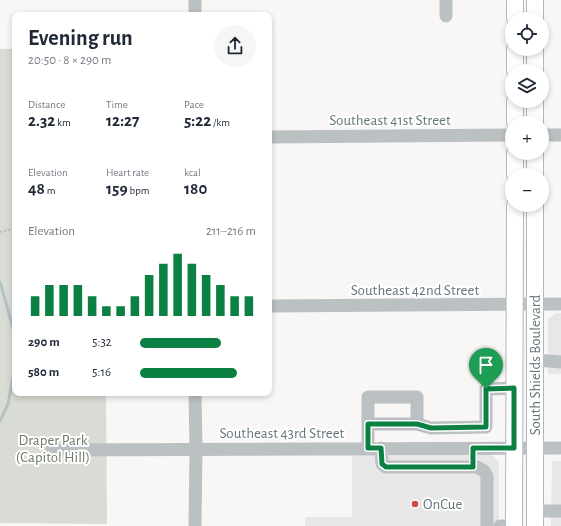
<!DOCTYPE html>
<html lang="en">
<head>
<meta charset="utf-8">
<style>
  :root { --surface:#fff; --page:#f6f6f7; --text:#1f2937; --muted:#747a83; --accent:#0b8043 }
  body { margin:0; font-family:"Alegreya Sans",sans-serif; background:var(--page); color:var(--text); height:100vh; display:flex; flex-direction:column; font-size:15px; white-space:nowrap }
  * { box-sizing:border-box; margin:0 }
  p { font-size:13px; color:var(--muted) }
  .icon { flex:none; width:22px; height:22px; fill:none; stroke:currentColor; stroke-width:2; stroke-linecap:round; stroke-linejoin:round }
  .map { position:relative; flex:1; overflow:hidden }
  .panel { position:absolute; left:12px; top:12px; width:260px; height:384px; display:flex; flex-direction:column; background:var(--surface); border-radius:8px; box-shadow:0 2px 6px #0003 }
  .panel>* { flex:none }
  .tools { position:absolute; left:505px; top:12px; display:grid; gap:8px }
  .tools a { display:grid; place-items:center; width:44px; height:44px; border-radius:50%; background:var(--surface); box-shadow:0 2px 6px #0003; font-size:20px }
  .pin { position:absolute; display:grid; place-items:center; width:34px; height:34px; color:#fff; margin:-41px -17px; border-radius:50% 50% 50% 0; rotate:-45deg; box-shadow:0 0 4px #0007 }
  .pin .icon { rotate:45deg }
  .round { display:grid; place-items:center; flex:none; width:42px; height:42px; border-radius:21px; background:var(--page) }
  .headline { display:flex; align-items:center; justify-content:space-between; height:68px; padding:0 16px }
  h1 { font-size:22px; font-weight:600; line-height:30px }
  .stats { display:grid; grid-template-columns:repeat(3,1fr); gap:6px; height:68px; padding:4px 16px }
  .stats div { display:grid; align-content:center }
  .stats b { font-size:17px; font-weight:600 }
  .stats small { font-size:11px; font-weight:400 }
  .stats p { font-size:11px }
  .chart { height:112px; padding:8px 16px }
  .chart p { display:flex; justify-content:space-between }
  .chart svg { width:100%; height:72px; margin-top:4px; stroke:var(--accent); stroke-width:6 }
  ul { padding:0 16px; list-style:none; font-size:13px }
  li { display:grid; grid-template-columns:64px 48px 1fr; align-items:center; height:30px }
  li i { height:10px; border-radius:5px; background:var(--accent) }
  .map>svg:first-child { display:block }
</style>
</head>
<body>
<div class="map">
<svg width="561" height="526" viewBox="0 0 561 526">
  <rect width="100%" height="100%" fill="#f8f7f6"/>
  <!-- built -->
  <path fill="#e6e7e6" d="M556,313H561V374H548V319Z
    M491,454L499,462V526H305V517H352V456Z
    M552,461H561V526H551Z"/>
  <!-- green -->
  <path fill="#d9dcd5" d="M0,49H15V393H106L107,524L0,523Z"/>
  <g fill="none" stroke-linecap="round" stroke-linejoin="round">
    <!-- stream -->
    <path stroke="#b5c2c4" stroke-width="3" d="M0,282L15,335
      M0,421L8,404L15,367"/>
    <!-- major casing -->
    <g stroke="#b2b7b9" stroke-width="18">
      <path id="major" d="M515,19V0
        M535,19V0
        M535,49V71
        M515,71V49
        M515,101V123
        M535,101V123
        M515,175V153
        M535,175V153
        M514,526L515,205
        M535,526V205"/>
    </g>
    <!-- path -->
    <path stroke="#b8bcbd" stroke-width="2" stroke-dasharray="2 2" stroke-linecap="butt" d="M0,232L15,228"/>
    <!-- minor -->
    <path stroke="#bbc1c3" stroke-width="13" d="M195,0V15
      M446,0V16
      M542,135H561
      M269,137L512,135
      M269,306L561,304
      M535,360L561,362
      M368,424V397H417V424
      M368,448V424H417L431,428L486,427V389L515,388
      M381,448L382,464L386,467H477L484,471L487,476V526
      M52,450L561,448
      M535,511H561
      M195,526L196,449L195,393
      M500,526H514"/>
    <!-- major -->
    <use href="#major" stroke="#fff" stroke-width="16"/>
  </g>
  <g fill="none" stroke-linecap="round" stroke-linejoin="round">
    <!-- route casing -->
    <g stroke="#fff" stroke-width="8">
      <path id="route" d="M514,388V448H473V467H386L382,464L381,448H368V424H417L431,428L486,427V389Z"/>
    </g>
    <!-- route -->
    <use href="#route" stroke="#0b8043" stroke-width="5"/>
  </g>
  <!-- markers -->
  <circle fill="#cc4b41" stroke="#fff" stroke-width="1.5" cx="415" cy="504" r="4"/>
  <g text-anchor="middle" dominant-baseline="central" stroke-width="4" stroke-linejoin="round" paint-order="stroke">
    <!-- street labels -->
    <g font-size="15" fill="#66777c" stroke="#fff">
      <text x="390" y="120">Southeast 41st Street</text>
      <text x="415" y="290">Southeast 42nd Street</text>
      <text transform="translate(535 365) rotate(-90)">South Shields Boulevard</text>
      <text x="282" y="433">Southeast 43rd Street</text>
    </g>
    <!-- park labels -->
    <g font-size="15" fill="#6f7a69" stroke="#fff">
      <text x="53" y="440">Draper Park<tspan x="53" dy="17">(Capitol Hill)</tspan></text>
    </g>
    <!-- poi labels -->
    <g font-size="15" fill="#66777c" stroke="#fff" text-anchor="start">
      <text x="423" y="504">OnCue</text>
    </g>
  </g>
</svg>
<div class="tools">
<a><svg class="icon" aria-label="locate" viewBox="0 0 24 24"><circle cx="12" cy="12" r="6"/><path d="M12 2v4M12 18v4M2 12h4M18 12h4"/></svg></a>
<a><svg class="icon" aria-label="layers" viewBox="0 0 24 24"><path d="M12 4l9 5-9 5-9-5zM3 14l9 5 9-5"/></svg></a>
<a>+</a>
<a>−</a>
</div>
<div class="pin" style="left:486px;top:389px;background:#1e9e55"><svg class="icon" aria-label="arrive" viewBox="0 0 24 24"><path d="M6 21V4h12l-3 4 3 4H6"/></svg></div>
<section class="panel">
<div class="headline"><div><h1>Evening run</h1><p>20:50 · 8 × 290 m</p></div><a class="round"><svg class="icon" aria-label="share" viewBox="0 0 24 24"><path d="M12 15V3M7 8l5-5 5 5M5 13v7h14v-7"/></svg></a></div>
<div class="stats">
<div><p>Distance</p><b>2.32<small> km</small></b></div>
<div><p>Time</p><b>12:27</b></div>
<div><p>Pace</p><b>5:22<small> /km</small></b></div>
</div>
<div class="stats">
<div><p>Elevation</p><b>48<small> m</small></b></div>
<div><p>Heart rate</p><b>159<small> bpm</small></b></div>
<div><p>kcal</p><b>180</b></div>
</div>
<div class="chart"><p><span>Elevation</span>211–216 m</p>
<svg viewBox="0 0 160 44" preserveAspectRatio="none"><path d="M5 44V32M15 44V25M25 44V25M35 44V25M45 44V32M55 44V38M65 44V38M75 44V32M85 44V19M95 44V12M105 44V6M115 44V12M125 44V19M135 44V25M145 44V32M155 44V32"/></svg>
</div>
<ul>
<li><b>290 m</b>5:32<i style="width:70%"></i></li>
<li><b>580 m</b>5:16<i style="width:84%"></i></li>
</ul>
</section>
</div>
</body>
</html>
